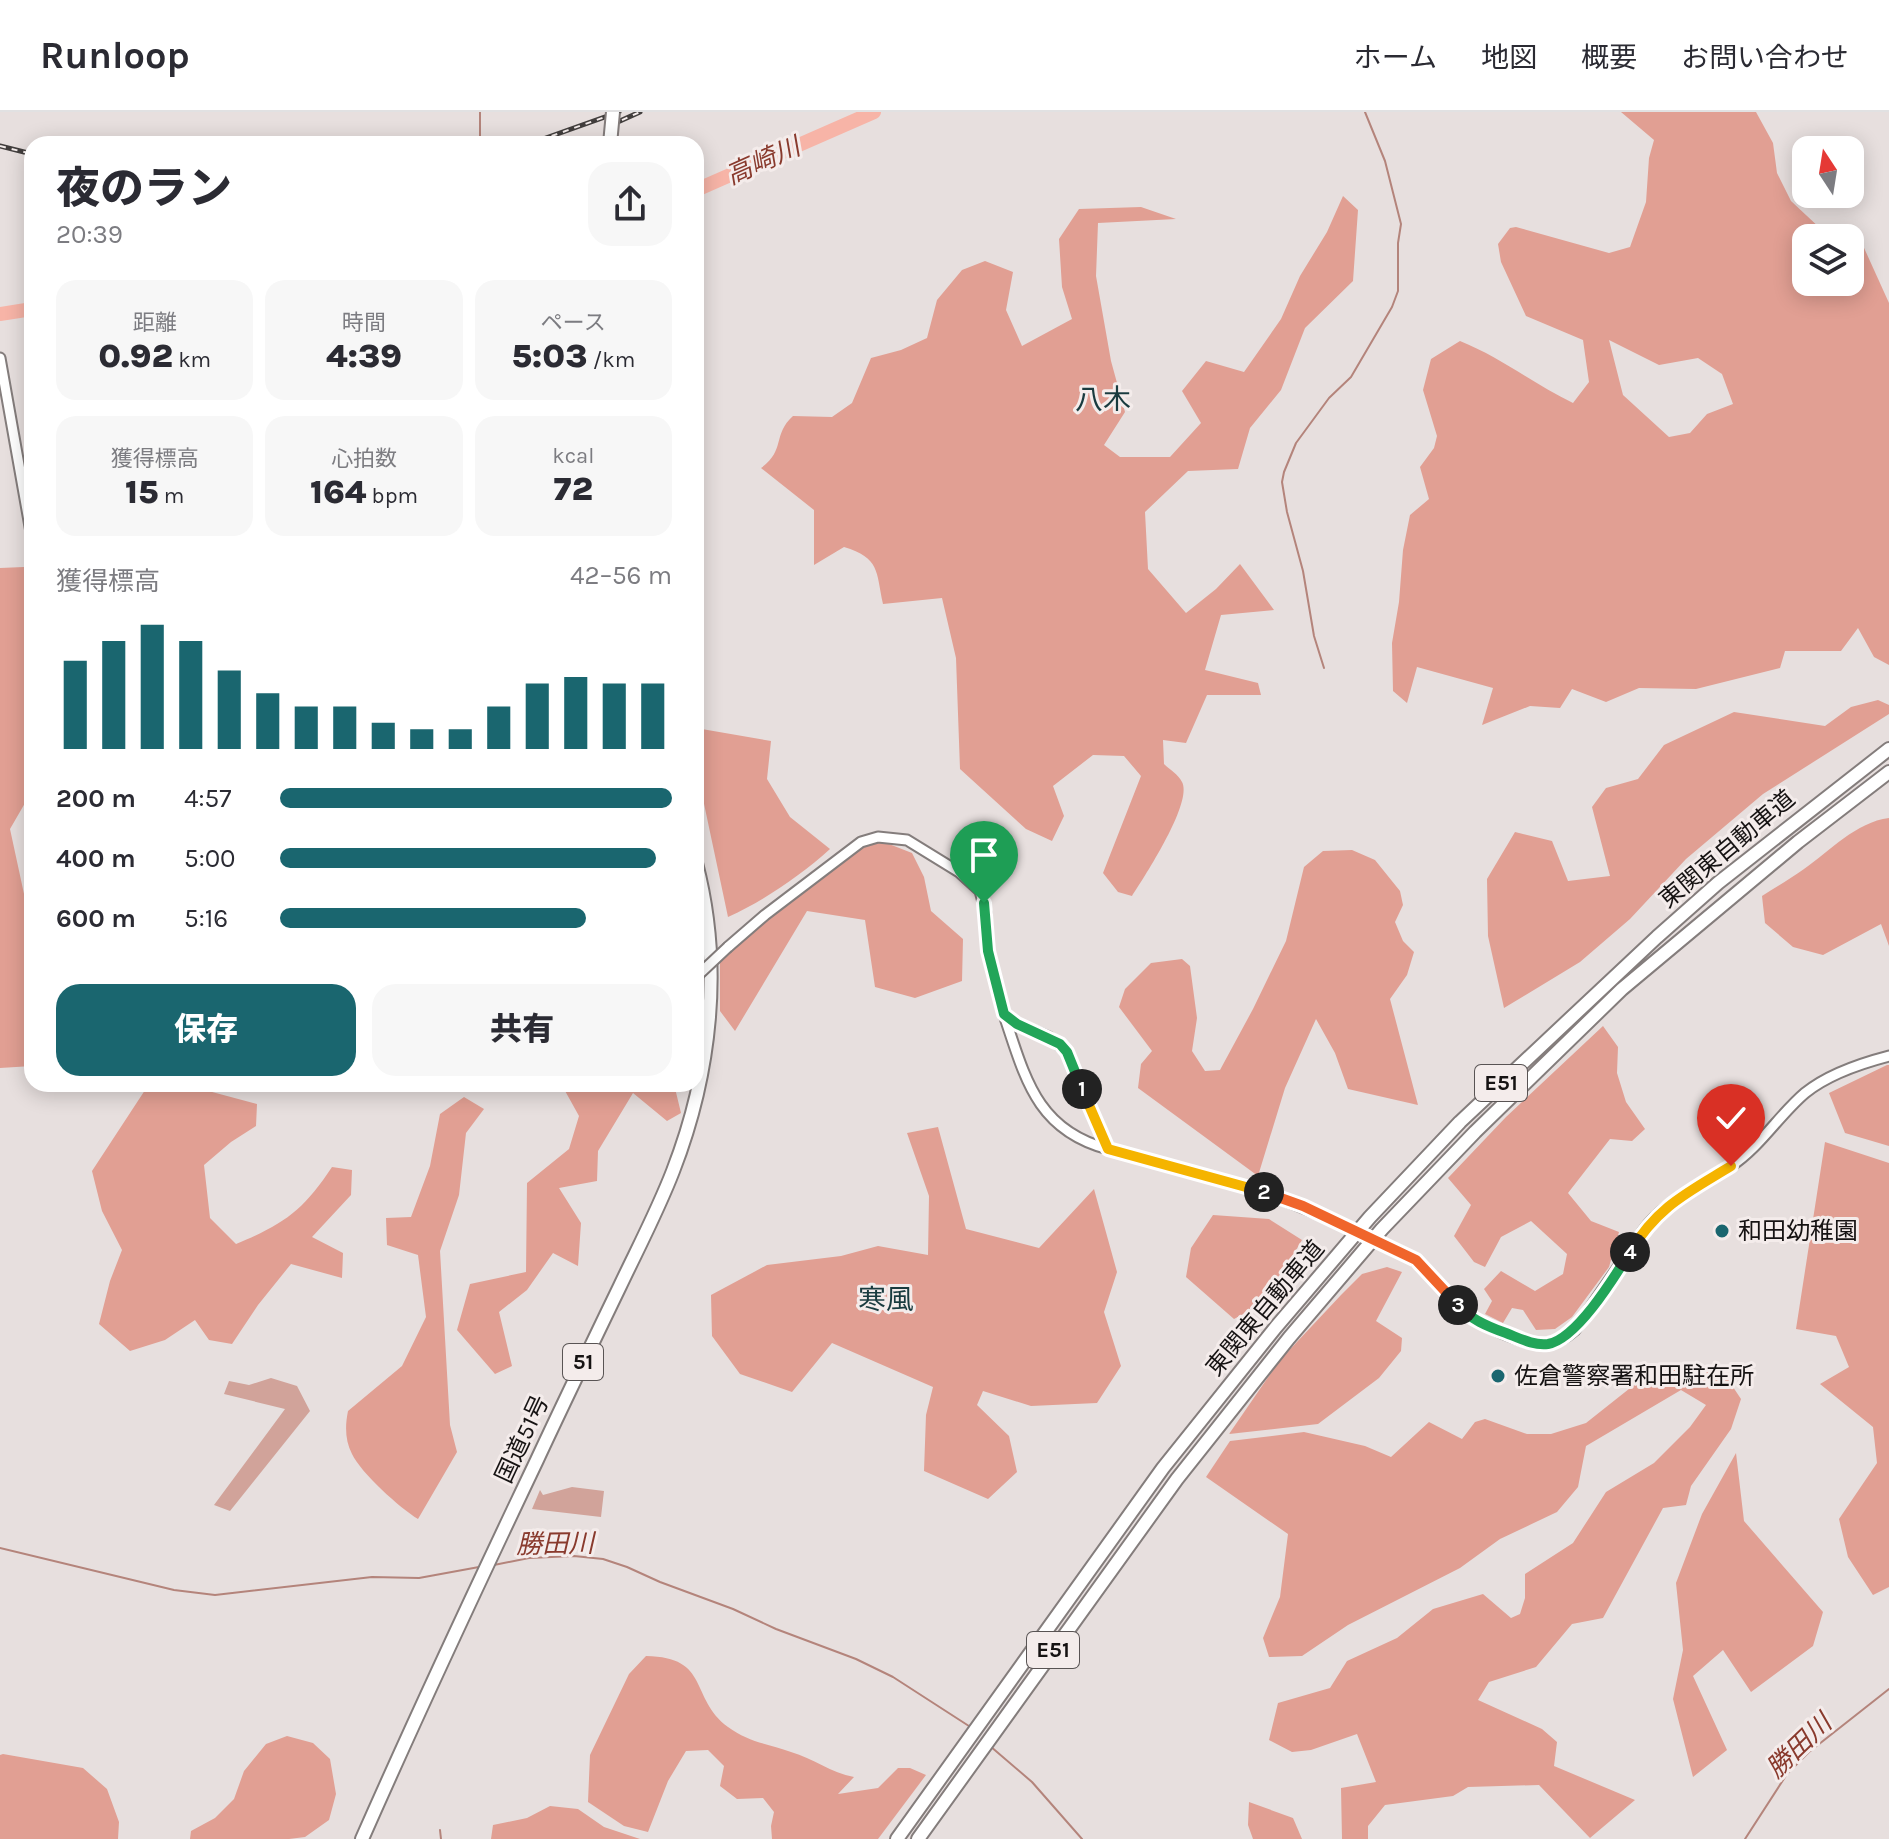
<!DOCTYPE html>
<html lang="ja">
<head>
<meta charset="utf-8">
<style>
  :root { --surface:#fff; --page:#f7f7f7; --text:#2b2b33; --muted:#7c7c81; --line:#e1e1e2; --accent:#1a666f }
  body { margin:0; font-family:Karla,"Noto Sans JP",sans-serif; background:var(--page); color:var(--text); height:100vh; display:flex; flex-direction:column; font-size:30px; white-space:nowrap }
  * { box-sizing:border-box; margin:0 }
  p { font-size:26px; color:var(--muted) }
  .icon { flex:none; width:44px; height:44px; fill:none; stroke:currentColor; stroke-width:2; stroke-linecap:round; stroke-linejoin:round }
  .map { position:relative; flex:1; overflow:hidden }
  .drawer { position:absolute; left:24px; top:24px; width:680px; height:956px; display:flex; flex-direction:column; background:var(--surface); border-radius:24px; box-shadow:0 4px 20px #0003 }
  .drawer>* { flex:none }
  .needle { width:52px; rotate:348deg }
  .controls { position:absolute; left:1792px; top:24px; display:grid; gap:16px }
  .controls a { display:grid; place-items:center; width:72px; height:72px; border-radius:16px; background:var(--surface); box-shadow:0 4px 20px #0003; font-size:40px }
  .pin { position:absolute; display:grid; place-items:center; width:68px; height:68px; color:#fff; margin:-82px -34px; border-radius:50% 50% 50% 0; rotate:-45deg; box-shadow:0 0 8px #0007 }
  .pin .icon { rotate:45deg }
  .km { position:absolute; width:40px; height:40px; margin:-20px; border-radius:50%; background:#222; color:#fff; font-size:22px; line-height:40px; text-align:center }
  .round { display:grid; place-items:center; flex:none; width:84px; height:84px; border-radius:24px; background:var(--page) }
  .overview { display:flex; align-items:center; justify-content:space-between; height:136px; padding:0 32px }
  h1 { font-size:44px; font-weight:800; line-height:60px }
  .metrics { display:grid; grid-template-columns:repeat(3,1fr); gap:12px; height:136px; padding:8px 32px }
  .metrics div { display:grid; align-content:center; border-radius:20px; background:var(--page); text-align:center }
  .metrics b { font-size:34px; font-weight:800 }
  .metrics small { font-size:22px; font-weight:400 }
  .metrics p { font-size:22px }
  .chart { height:224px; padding:16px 32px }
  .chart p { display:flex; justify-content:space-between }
  .chart svg { width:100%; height:144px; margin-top:8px; stroke:var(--accent); stroke-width:6 }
  .cta { display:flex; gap:16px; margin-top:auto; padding:16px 32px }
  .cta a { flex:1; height:92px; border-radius:24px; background:var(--accent); color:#fff; font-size:32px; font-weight:800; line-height:92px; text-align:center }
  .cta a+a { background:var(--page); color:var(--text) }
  ul { padding:0 32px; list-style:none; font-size:26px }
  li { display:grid; grid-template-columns:128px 96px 1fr; align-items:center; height:60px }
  li i { height:20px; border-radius:10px; background:var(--accent) }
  header { display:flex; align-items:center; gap:48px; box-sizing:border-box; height:112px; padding:0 40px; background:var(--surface); border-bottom:2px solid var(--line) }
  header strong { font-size:38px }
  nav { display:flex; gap:44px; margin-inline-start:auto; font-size:28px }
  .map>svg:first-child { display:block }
</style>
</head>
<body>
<header>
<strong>Runloop</strong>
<nav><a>ホーム</a><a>地図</a><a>概要</a><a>お問い合わせ</a></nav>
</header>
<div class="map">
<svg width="1889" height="1727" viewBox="0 0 1889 1727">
  <rect width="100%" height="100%" fill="#e7dfde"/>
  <!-- green -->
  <path fill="#d1a39a" d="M271,1266L297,1274L310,1299L230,1399L214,1393L285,1297L224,1282L229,1269L249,1273Z
    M572,1375L604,1379L601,1405L532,1397L540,1378L543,1383Z"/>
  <!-- forest -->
  <path fill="#e19f93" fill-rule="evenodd" d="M1621,0H1756L1773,31L1777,61L1791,89L1822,118L1860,127L1889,191V553L1874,545L1858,516L1841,539H1785L1780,556L1696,577L1639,576L1606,590L1572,577L1560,596L1530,594L1482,613L1493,576L1417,555L1407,591L1393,579L1392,531L1399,490L1403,438L1410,403L1429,387L1420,355L1434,336L1437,324L1423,278L1431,247L1460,229C1500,245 1534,272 1573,291L1589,270L1583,228L1526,204L1501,150L1498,132L1510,116L1516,115L1609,141L1630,135L1646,90L1649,46L1654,28ZM1806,126H1850V170H1806ZM1609,228L1659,253L1698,246L1722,262L1733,292L1707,302L1690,321L1669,325L1623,283Z
    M1343,84L1358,98L1353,169L1305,216L1281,278L1250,316L1238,357L1188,359L1145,400L1148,457L1186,501L1216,477L1240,452L1274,498L1221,503L1205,558L1258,571L1261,583H1207L1186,631L1163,628L1164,652C1169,657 1179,663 1182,670C1193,690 1145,764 1132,784L1118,780L1103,761L1141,664L1124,644L1093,643L1053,674L1064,704L1052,729L1026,717L960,657L956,546L942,486L883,492C876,459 880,446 844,435L814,453V398L761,356C786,338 772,323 793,304L832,305L852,291L871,246L901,238L927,226L937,188L962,158L985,149L1013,160L1006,198L1022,234L1072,207L1062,175L1059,127L1079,97L1141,95L1176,107L1098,111L1096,164L1111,249L1125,300L1104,333L1120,345H1170L1201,311L1182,279L1206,249L1244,260L1281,207L1300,164L1327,120Z
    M24,455L32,484V679L10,717L32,819V954L0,956V456Z
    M1878,588L1889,593V602L1763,682L1686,747L1630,807L1580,850L1504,896L1488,824L1487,767L1515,720L1552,729L1568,769L1610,764L1592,695L1606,676L1638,667L1664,633L1734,600L1825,614L1851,595Z
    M696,616L771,629L767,667L790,705L830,737C800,764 765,788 728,805L696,654Z
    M1889,706V834L1881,812L1823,843L1793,835L1765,811L1762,784C1776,775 1790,767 1804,757C1830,739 1856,710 1889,706Z
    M871,725L912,741L924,765L931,799L963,827L962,869L915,886L875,875L865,808L807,799L735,919L720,899V843Z
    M1352,738L1375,748L1400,779L1403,793L1395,810L1403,829L1414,840L1407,863L1390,887L1418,993L1348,977L1335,941L1316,907L1285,976L1258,1064L1138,976L1141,952L1152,939L1119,895L1125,877L1151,851L1182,847L1190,854L1197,906L1192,939L1205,959L1220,958L1253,897L1286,829L1304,755L1323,739Z
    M1603,914L1618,935L1617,961L1626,990L1645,1017L1632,1029L1610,1027L1568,1081L1591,1109L1619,1120L1609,1155L1572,1205L1555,1217L1536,1218L1523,1198L1512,1196L1503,1211L1485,1202L1492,1189L1484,1177L1501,1159L1535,1179L1563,1162L1567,1142L1531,1109L1501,1125L1485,1155L1474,1150L1454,1124L1471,1093L1448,1066L1506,1005Z
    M1887,953H1889V1034L1845,1021L1829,981Z
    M149,972H194L201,977L257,992L256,1014L231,1030L204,1053L210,1106L236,1132C284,1112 303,1099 332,1055L352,1058L351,1083L312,1125L343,1141L342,1166L291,1152L258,1193L232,1232L209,1228L195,1208L165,1228L130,1239L99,1212L110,1169L122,1138L102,1099L92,1059Z
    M571,972H674L681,1001L667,1009L633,981L598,1039L597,1069L559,1076L581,1111L578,1154L553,1141L527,1178L499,1200L512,1254L495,1262L457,1218L470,1172L526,1160L527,1071L569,1037L579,1004L564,977Z
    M464,985L484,997L466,1021L459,1083L440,1139L450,1313L457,1340L418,1407C400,1396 361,1361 352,1342C345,1328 345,1314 348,1299L402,1254L426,1205L418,1143L387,1133L386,1106L411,1105L430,1054L440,1002Z
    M938,1015L966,1117L1039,1136L1094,1077L1117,1160L1104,1200L1121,1254L1097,1291L1031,1294L983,1279L977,1293L1009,1324L1017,1360L988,1387L924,1359L926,1303L933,1275L832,1231L792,1280L740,1262L712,1224L711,1183L767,1153L841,1144L878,1134L928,1143L929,1084L907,1021Z
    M1825,1030L1889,1051V1475L1873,1483L1848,1445L1839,1407L1877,1351L1873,1315L1820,1272L1849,1255L1836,1224L1796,1217Z
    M1213,1103L1269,1107L1302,1128L1286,1155L1253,1197L1234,1207L1186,1165L1191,1136Z
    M1387,1155L1402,1160L1376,1209L1402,1226L1401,1239L1379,1266L1318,1312L1229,1322L1280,1248L1341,1183L1362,1162Z
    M1719,1254L1741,1287L1731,1317L1691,1374L1686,1393L1663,1396L1603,1506L1572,1512L1536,1555L1489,1570L1478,1588L1542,1617L1557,1630L1554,1654L1635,1688L1590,1726L1539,1673L1468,1675L1453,1684L1385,1693L1368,1714V1727H1342L1341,1676L1376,1670L1357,1622L1311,1638L1292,1640L1269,1628L1278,1591L1330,1576L1347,1549L1397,1526L1433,1497L1483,1482L1511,1506L1520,1502L1525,1486V1462L1573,1431L1606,1380L1654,1351L1690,1315L1706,1293L1681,1278L1586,1334L1578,1375L1557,1400L1500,1427L1460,1456L1348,1513L1302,1544L1269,1545L1263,1526L1280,1485L1288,1422L1206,1365L1230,1329L1304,1320L1365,1334L1391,1345L1429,1310L1462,1327L1475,1310L1485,1307L1527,1322H1551L1586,1311L1639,1269L1664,1259Z
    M1736,1341L1744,1409L1823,1500L1813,1534L1751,1580L1723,1538L1693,1564L1727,1638L1693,1665L1673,1587L1683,1538L1676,1471L1702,1402Z
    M646,1544C711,1545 689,1586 728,1615C748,1630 768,1632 791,1640C813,1646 831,1661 854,1665L838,1682L878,1676L898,1656H910L926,1663L878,1727H772L771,1714L774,1700L763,1686L737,1687L720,1674L724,1654L708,1638L686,1639L668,1669L648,1720L624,1714L588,1690L590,1643L629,1562Z
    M287,1624L313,1631L330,1647L336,1682L329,1708L305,1725L289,1727H190L191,1719L215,1706L234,1687L244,1659L266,1632Z
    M3,1642L83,1656L107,1677L119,1710L118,1727H0V1643Z
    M1249,1690L1293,1706L1302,1727H1253L1248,1713Z
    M550,1694L578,1697L604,1715L640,1727H491L493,1713L527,1706Z"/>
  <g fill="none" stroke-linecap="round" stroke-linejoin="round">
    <!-- stream -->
    <path stroke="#b4847b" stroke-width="2" d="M480,0V32
      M1324,556L1314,524L1303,459L1287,400L1282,370L1284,360L1296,331L1329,286L1351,265L1392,195L1398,179V131L1401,112L1385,49L1365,0
      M0,1436L174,1478L215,1483L372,1465L419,1466L479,1455
      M494,1453L529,1446L574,1444L603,1447L627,1455L660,1470L733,1497L776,1517L856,1547L893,1565L972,1616
      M990,1634L1032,1670L1082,1727
      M440,1718L441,1727
      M1745,1727L1787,1662L1809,1640L1889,1577"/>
    <!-- river -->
    <path stroke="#f7b4a7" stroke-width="14" d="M696,78L874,0
      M0,202L32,197"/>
    <!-- secondary casing -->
    <g stroke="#847d7c" stroke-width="13">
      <path id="secondary" d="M0,246L32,426
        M32,717V745
        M728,835L765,803L861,730L878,725L907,728L959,760L980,779L986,801L988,839L1004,902L1017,912L1049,925L1067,940L1108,1037L1259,1078L1335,1109
        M1004,903C1025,965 1036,1018 1108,1037
        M1403,1141C1427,1154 1442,1178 1461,1197C1477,1212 1526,1235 1548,1232C1559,1230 1567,1225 1575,1218L1643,1119C1664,1089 1701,1075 1731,1054C1760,1035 1779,1003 1805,981C1827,963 1862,951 1889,944"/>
    </g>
    <!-- highway casing -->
    <g stroke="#847d7c" stroke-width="16">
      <path id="highway" d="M362,1727C418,1600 477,1474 537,1348C564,1290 592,1232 620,1174C638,1136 658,1098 673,1059C711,961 723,853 696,751
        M897,1727L1163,1356L1276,1215L1370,1105L1460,1010L1657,825L1718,771L1889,637
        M918,1727L1177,1367L1289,1226L1382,1117L1475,1020L1622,877L1798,730L1889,660"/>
    </g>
    <!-- secondary -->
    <use href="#secondary" stroke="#fff" stroke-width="9"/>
    <!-- highway -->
    <use href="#highway" stroke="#fff" stroke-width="12"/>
    <!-- rail casing -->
    <g stroke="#423e3d" stroke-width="5">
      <path id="rail" d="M611,13L640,0
        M529,32L619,0
        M0,34L32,42"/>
    </g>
    <!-- rail -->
    <use href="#rail" stroke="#f4eceb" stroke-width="2" stroke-dasharray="6" stroke-linecap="butt"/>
    <!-- secondary-bridge casing -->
    <g stroke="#847d7c" stroke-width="13" stroke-linecap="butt">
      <path id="secondary-bridge" d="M696,865L728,835
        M1335,1109L1403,1141"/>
    </g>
    <!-- highway-bridge casing -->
    <g stroke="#847d7c" stroke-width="16" stroke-linecap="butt">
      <path id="highway-bridge" d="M610,32L613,0"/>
    </g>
    <!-- secondary-bridge -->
    <use href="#secondary-bridge" stroke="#fff" stroke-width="9"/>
    <!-- highway-bridge -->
    <use href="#highway-bridge" stroke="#fff" stroke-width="12"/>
  </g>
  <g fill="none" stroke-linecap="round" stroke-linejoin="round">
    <!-- split-1 casing -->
    <g stroke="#fff" stroke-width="16">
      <path id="split-1" d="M984,791L988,839L1004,902L1017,912L1060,932L1067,940L1082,977"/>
    </g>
    <!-- split-2 casing -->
    <g stroke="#fff" stroke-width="16">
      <path id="split-2" d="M1082,977L1108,1037L1264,1080"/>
    </g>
    <!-- split-3 casing -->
    <g stroke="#fff" stroke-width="16">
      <path id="split-3" d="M1264,1080L1303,1094L1416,1148L1458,1193"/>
    </g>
    <!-- split-4 casing -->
    <g stroke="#fff" stroke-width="16">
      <path id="split-4" d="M1458,1193C1469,1207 1489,1215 1506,1221C1519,1226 1534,1234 1548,1232C1577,1227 1615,1164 1630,1140"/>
    </g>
    <!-- split-5 casing -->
    <g stroke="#fff" stroke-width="16">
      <path id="split-5" d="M1630,1140C1658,1094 1687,1081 1731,1054"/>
    </g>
    <!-- split-1 -->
    <use href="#split-1" stroke="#22a559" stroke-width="10"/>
    <!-- split-2 -->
    <use href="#split-2" stroke="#f5b400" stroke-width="10"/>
    <!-- split-3 -->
    <use href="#split-3" stroke="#f0652b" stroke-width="10"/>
    <!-- split-4 -->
    <use href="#split-4" stroke="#22a559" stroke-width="10"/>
    <!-- split-5 -->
    <use href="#split-5" stroke="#f5b400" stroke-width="10"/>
  </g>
  <!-- markers -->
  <g fill="#1a666f" stroke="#f4eceb" stroke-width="3">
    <circle cx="1722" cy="1119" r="8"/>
    <circle cx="1498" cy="1264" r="8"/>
  </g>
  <g text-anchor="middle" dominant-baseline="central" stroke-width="6" stroke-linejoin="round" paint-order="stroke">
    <!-- shield labels -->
    <g fill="#f4eceb" stroke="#595454" stroke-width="2">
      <rect x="1475" y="953" width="52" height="36" rx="6"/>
      <rect x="563" y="1232" width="40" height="36" rx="6"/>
      <rect x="1027" y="1520" width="52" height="36" rx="6"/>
    </g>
    <g font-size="22" font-weight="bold" fill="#161313">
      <text x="1501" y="971">E51</text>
      <text x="583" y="1250">51</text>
      <text x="1053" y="1538">E51</text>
    </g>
    <!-- street labels -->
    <g font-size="24" fill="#161313" stroke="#f4eceb">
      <text transform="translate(1727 737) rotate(-40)">東関東自動車道</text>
      <text transform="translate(1265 1196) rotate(-50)">東関東自動車道</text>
      <text transform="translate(522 1327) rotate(-65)">国道51号</text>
    </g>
    <!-- poi labels -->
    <g font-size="24" fill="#161313" stroke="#f4eceb" text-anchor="start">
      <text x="1738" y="1119">和田幼稚園</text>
      <text x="1514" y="1264">佐倉警察署和田駐在所</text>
    </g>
    <!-- water labels -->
    <g font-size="26" font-style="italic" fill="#893a2d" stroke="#f4eceb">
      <text transform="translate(763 49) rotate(-24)">高崎川</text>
      <text transform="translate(555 1432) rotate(-1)">勝田川</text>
      <text transform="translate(1799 1634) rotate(-44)">勝田川</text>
    </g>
    <!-- quarter labels -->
    <g font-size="28" fill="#193b3f" stroke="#f4eceb">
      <text x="1103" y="287">八木</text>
      <text x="886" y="1187">寒風</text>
    </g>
  </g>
</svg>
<div class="controls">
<a><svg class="needle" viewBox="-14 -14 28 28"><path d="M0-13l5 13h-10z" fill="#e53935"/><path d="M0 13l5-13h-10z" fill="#7c7c81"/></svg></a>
<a><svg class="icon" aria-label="layers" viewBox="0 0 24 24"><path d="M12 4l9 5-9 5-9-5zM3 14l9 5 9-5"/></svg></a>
</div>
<div class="pin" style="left:984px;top:791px;background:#1e9e55"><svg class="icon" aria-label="arrive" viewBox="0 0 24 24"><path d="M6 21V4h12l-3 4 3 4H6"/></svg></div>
<div class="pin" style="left:1731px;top:1054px;background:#d93025"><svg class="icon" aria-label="check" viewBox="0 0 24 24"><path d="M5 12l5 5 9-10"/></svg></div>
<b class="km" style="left:1082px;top:977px">1</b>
<b class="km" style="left:1264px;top:1080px">2</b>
<b class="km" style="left:1458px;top:1193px">3</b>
<b class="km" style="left:1630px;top:1140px">4</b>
<section class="drawer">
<div class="overview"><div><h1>夜のラン</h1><p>20:39</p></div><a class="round"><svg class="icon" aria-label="share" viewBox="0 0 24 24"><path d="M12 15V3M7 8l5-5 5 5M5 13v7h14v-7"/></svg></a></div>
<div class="metrics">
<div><p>距離</p><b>0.92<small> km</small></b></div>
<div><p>時間</p><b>4:39</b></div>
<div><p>ペース</p><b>5:03<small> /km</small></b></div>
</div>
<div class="metrics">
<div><p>獲得標高</p><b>15<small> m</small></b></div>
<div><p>心拍数</p><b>164<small> bpm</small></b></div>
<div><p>kcal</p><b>72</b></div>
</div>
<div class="chart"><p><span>獲得標高</span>42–56 m</p>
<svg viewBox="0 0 160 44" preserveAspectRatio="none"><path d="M5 44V17M15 44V11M25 44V6M35 44V11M45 44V20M55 44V27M65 44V31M75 44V31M85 44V36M95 44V38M105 44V38M115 44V31M125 44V24M135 44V22M145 44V24M155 44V24"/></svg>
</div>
<ul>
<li><b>200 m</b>4:57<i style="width:100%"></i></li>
<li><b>400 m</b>5:00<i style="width:96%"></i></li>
<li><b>600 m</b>5:16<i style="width:78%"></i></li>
</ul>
<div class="cta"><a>保存</a><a>共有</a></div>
</section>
</div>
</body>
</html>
